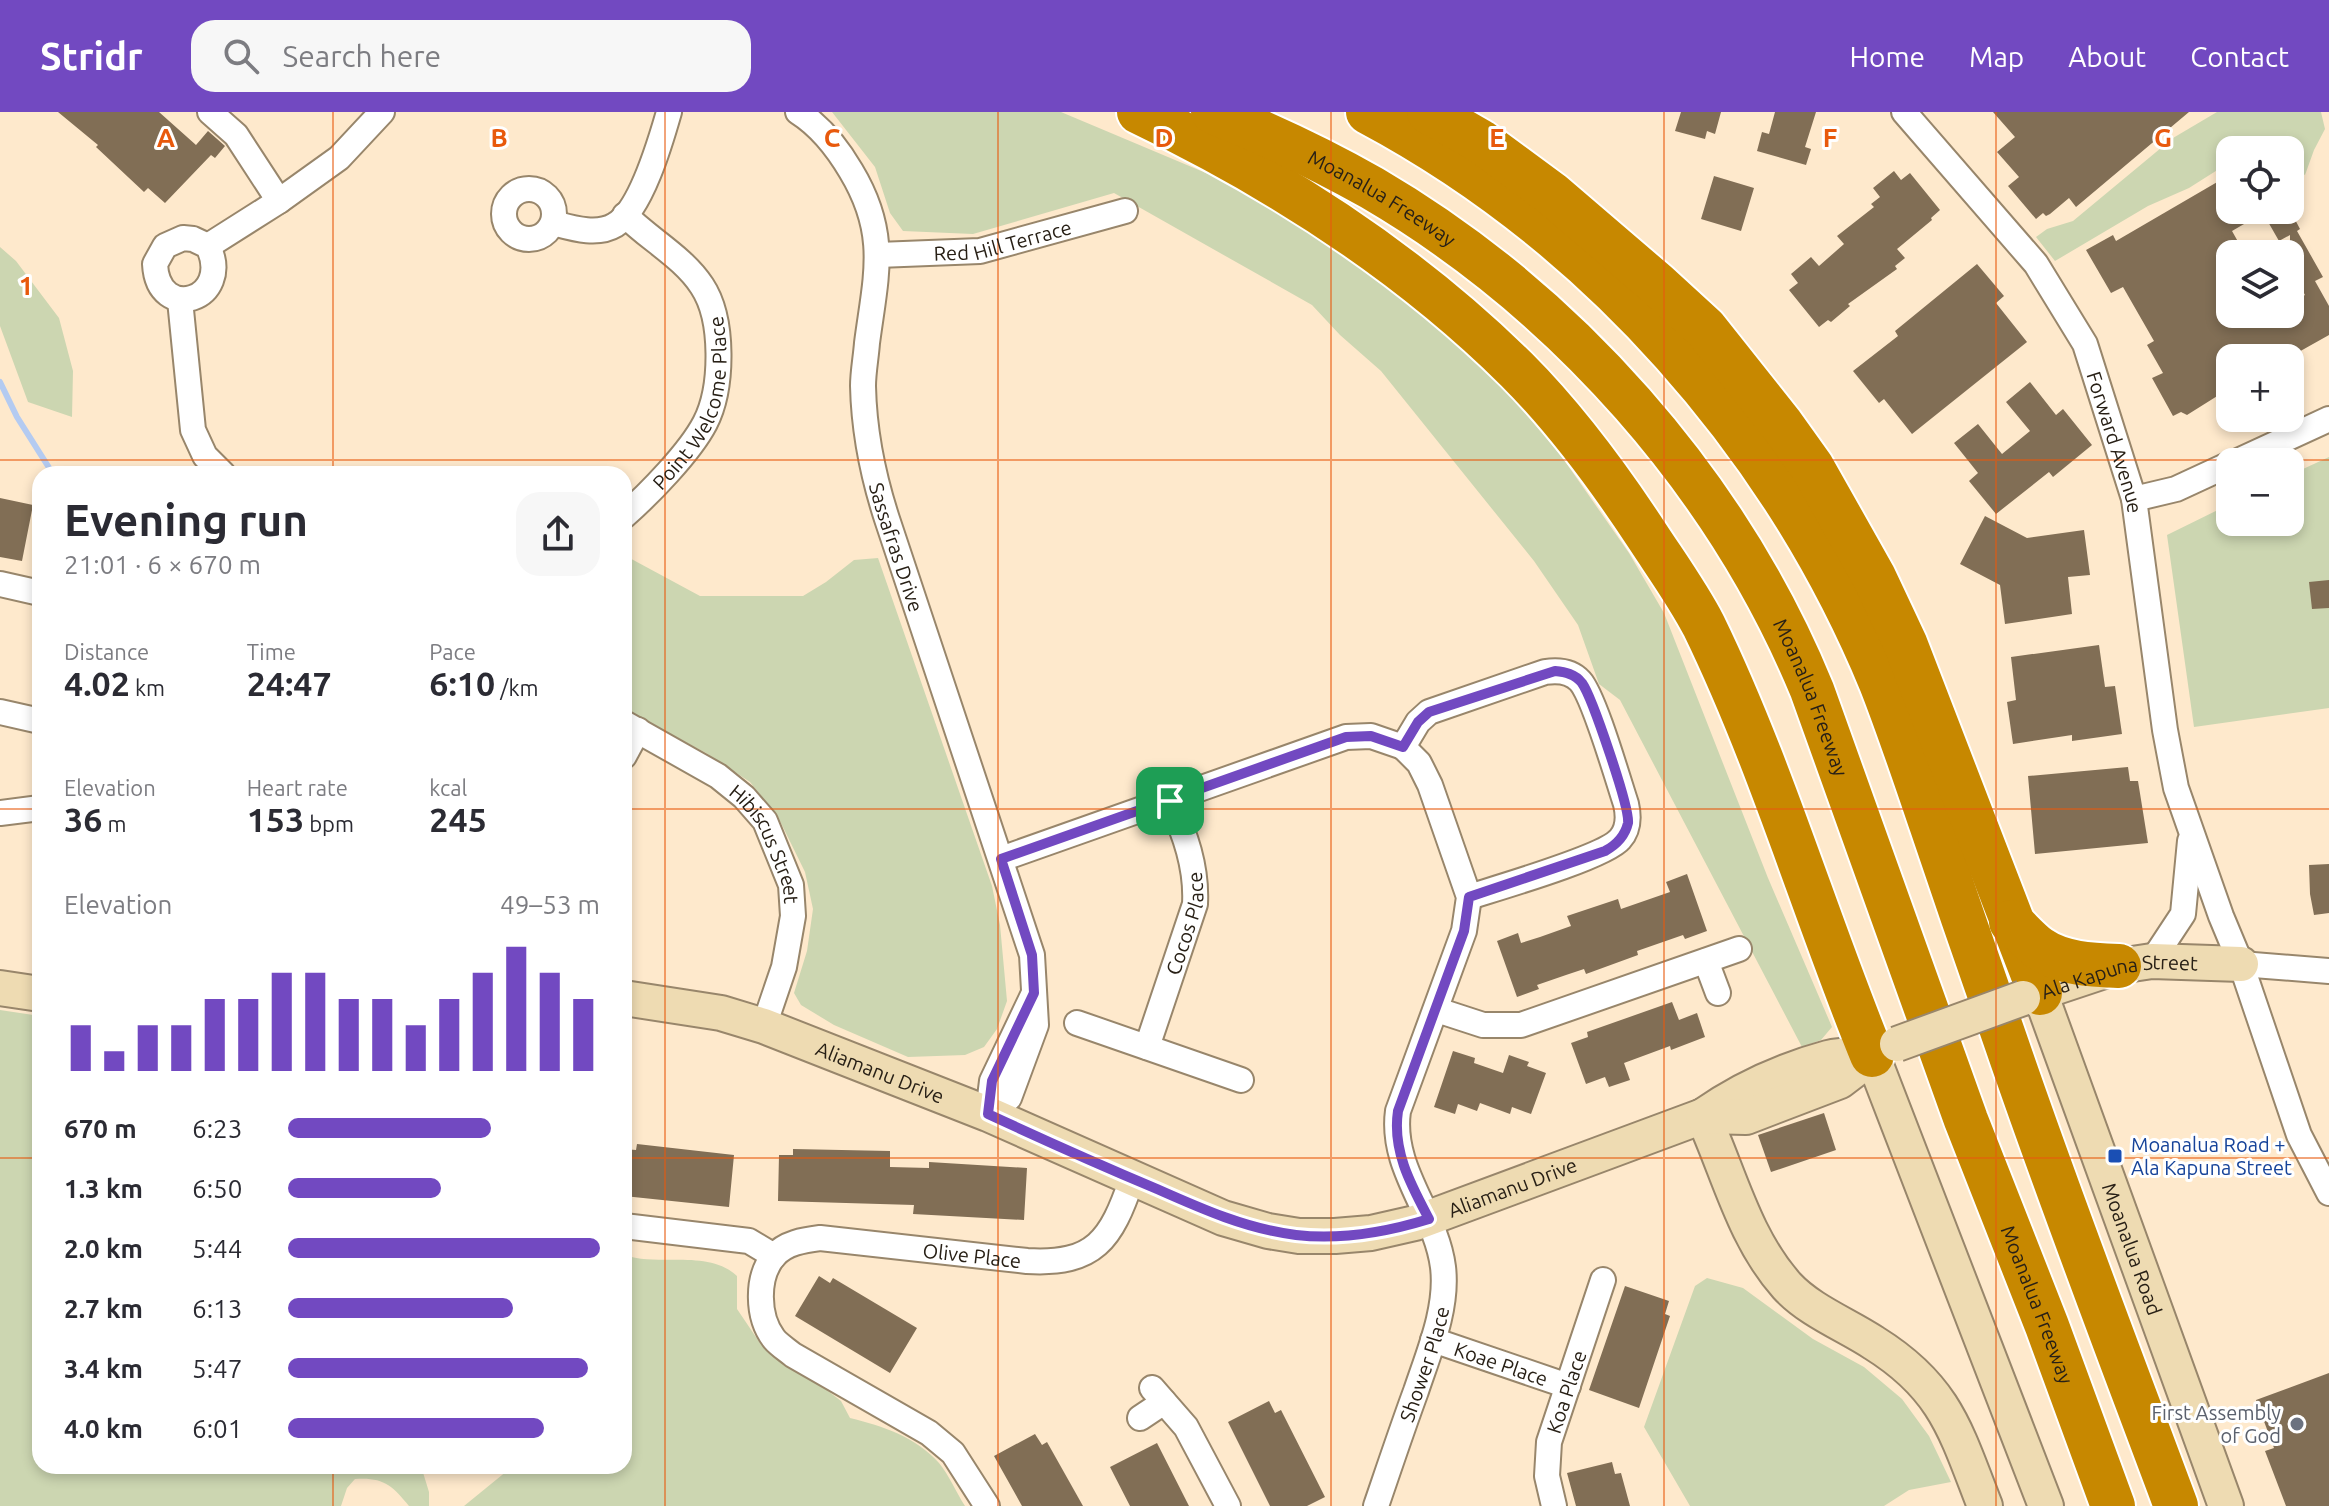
<!DOCTYPE html>
<html lang="en">
<head>
<meta charset="utf-8">
<style>
  :root { --surface:#fff; --page:#f7f7f7; --text:#2b2b33; --muted:#7c7c81; --accent:#7249c1 }
  body { margin:0; font-family:Ubuntu,sans-serif; background:var(--page); color:var(--text); height:100vh; display:flex; flex-direction:column; font-size:30px; white-space:nowrap }
  * { box-sizing:border-box; margin:0 }
  p { font-size:26px; color:var(--muted) }
  .icon { flex:none; width:44px; height:44px; fill:none; stroke:currentColor; stroke-width:2; stroke-linecap:round; stroke-linejoin:round }
  .map { position:relative; flex:1; overflow:hidden }
  .drawer { position:absolute; left:32px; top:354px; width:600px; height:1008px; display:flex; flex-direction:column; background:var(--surface); border-radius:24px; box-shadow:0 4px 12px #0003 }
  .drawer>* { flex:none }
  .controls { position:absolute; left:2216px; top:24px; display:grid; gap:16px }
  .controls a { display:grid; place-items:center; width:88px; height:88px; border-radius:16px; background:var(--surface); box-shadow:0 4px 12px #0003; font-size:40px }
  .pin { position:absolute; display:grid; place-items:center; width:68px; height:68px; color:#fff; margin:-34px; border-radius:16px; box-shadow:0 4px 12px #0006 }
  .round { display:grid; place-items:center; flex:none; width:84px; height:84px; border-radius:24px; background:var(--page) }
  .overview { display:flex; align-items:center; justify-content:space-between; height:136px; padding:0 32px }
  h1 { font-size:44px; font-weight:600; line-height:60px }
  .metrics { display:grid; grid-template-columns:repeat(3,1fr); gap:12px; height:136px; padding:8px 32px }
  .metrics div { display:grid; align-content:center }
  .metrics b { font-size:34px; font-weight:600 }
  .metrics small { font-size:22px; font-weight:400 }
  .metrics p { font-size:22px }
  .chart { height:224px; padding:16px 32px }
  .chart p { display:flex; justify-content:space-between }
  .chart svg { width:100%; height:144px; margin-top:8px; stroke:var(--accent); stroke-width:6 }
  ul { padding:0 32px; list-style:none; font-size:26px }
  li { display:grid; grid-template-columns:128px 96px 1fr; align-items:center; height:60px }
  li i { height:20px; border-radius:10px; background:var(--accent) }
  header { display:flex; align-items:center; gap:48px; box-sizing:border-box; height:112px; padding:0 40px; background:var(--accent); color:#fff }
  header strong { font-size:38px }
  nav { display:flex; gap:44px; margin-inline-start:auto; font-size:28px }
  .search { width:560px; height:72px; background:var(--page); display:flex; align-items:center; gap:20px; box-sizing:border-box; padding:0 28px; border-radius:24px; color:var(--muted); font-size:30px }
  .map>svg:first-child { display:block }
</style>
</head>
<body>
<header>
<strong>Stridr</strong>
<div class="search"><svg class="icon" aria-label="search" viewBox="0 0 24 24"><circle cx="10" cy="10" r="6"/><path d="M15 15l6 6"/></svg>Search here</div>
<nav><a>Home</a><a>Map</a><a>About</a><a>Contact</a></nav>
</header>
<div class="map">
<svg width="2329" height="1394" viewBox="0 0 2329 1394">
  <rect width="100%" height="100%" fill="#fee9cc"/>
  <!-- green -->
  <path fill="#ccd6b1" d="M832,0H1061L1263,85L1439,210L1505,277L1562,345L1629,441L1664,501L1768,766L1832,915L1821,928L1802,935L1620,588L1599,572L1578,513L1534,449L1381,259L1340,223L1312,193L1114,81L973,122L903,119L890,101L875,55Z
    M2217,0H2321L2325,17L2314,38L2305,63L2290,54V38H2230V50L2189,76L2148,94L2055,149L2036,125L2047,117L2073,109L2173,26Z
    M0,135L16,149L59,206L73,259L72,305L28,290L0,214Z
    M2329,345V596L2194,615L2167,423L2230,392V410H2290V363Z
    M624,443L700,484H803L826,470L854,448L878,446L992,774L1000,813L1007,889L997,917L984,935L965,943L908,945L834,913L801,893L794,881L807,839L813,797L805,760L778,705L750,670L706,641L624,597Z
    M0,898L40,904V1354H421L429,1380V1394H409C392,1373 383,1365 355,1367L347,1376L341,1394H0Z
    M624,1143C660,1155 708,1137 737,1164V1197L760,1231L781,1249L797,1255L841,1289L850,1306C883,1314 916,1325 939,1351C949,1363 956,1380 965,1394H464L513,1354H624Z
    M1707,1166L1743,1176L1813,1227L1864,1255L1902,1287L1929,1324L1951,1370L1909,1378L1884,1394H1690L1644,1315L1695,1174Z"/>
  <g fill="none" stroke-linecap="round" stroke-linejoin="round">
    <!-- stream -->
    <path stroke="#b4cbf1" stroke-width="6" d="M0,270L17,305L53,362"/>
  </g>
  <!-- building -->
  <path fill="#816e55" fill-rule="evenodd" d="M58,0H159L196,33L208,19L225,34L215,46L211,43L165,91L148,76L144,80L96,35L98,33Z
    M1681,0H1721L1715,22L1707,19L1705,27L1675,19Z
    M1775,0H1816L1805,35L1811,37L1806,53L1757,39L1762,20L1769,22Z
    M1993,0H2189L2076,95L2069,86L2050,102L2046,104L2043,101L2036,107L2008,74L2019,65L1997,40L2015,25Z
    M1894,59L1901,68L1910,61L1940,98L1931,106L1932,108L1897,137L1905,146L1895,154L1897,157L1848,192L1850,194L1831,210L1828,208L1819,215L1789,178L1798,171L1791,162L1811,145L1819,154L1844,132L1837,124L1874,95L1871,92L1880,85L1873,76Z
    M1714,64L1754,76L1741,119L1701,107Z
    M2230,66V98H2290L2300,117L2297,119L2323,165L2315,169L2329,194V223L2288,246H2230V276L2187,303L2181,300L2173,304L2152,266L2163,261L2147,233L2154,229L2123,175L2111,181L2086,138L2113,123L2116,129L2219,69L2220,72ZM2263,101L2279,129L2290,123V156L2305,183L2293,190L2300,202H2263L2253,208L2249,202H2230V142H2245L2232,119Z
    M1977,152L2004,184L1996,191L2027,230L1912,322L1884,287L1879,291L1853,259L1898,224L1895,219Z
    M2030,270L2056,303L2063,297L2092,333L2053,365L2049,360L1996,402L1969,369L1978,361L1954,331L1978,312L2002,342L2030,319L2006,290Z
    M0,386L33,393L22,449L0,445Z
    M1985,404L2027,426L2084,418L2090,463L2068,465L2072,502L2005,512L2000,473L1960,452Z
    M2329,468V496L2312,497L2309,470Z
    M2099,533L2105,575L2115,574L2122,622L2072,629V623L2013,632L2007,590L2016,588L2011,545Z
    M2128,655L2130,669H2138L2148,731L2035,742L2028,664Z
    M2329,752V801L2314,803L2310,782L2309,753Z
    M1687,762L1707,819L1685,827L1683,823L1637,839L1638,843L1586,862L1584,857L1566,863L1537,873L1539,877L1517,885L1497,829L1518,821L1521,831L1540,825L1571,814L1567,804L1618,787L1621,797L1670,780L1666,770Z
    M1672,890L1679,908L1697,901L1705,925L1671,938L1670,934L1624,951L1630,968L1609,975L1605,965L1586,972L1571,931L1588,925L1587,920Z
    M1453,939L1475,946L1474,951L1503,961L1509,943L1529,950L1527,954L1546,961L1531,1002L1512,995L1510,1002L1480,991L1477,999L1458,992L1455,1002L1434,995Z
    M1824,1001L1836,1038L1771,1060L1758,1023Z
    M637,1032L734,1043L729,1095L624,1084V1037L636,1038Z
    M793,1037L890,1039V1055L929,1056V1050L1027,1056L1024,1108L913,1102L914,1093L778,1089L779,1043H793Z
    M819,1164L830,1171L833,1166L917,1216L890,1261L795,1204Z
    M1625,1174L1669,1189L1665,1202L1670,1204L1639,1296L1589,1278Z
    M2329,1261V1394H2286L2265,1339L2274,1336L2256,1288Z
    M1269,1289L1275,1301L1281,1298L1325,1385L1307,1394H1270L1228,1310Z
    M1035,1322L1042,1333L1047,1330L1083,1394H1022L994,1344Z
    M1157,1331L1189,1394H1130L1110,1355Z
    M1612,1350L1615,1362L1621,1361L1630,1394H1576L1567,1361Z"/>
  <g fill="none" stroke-linecap="round" stroke-linejoin="round">
    <!-- street casing -->
    <g stroke="#98866b" stroke-width="28">
      <g id="street">
        <path d="M210,0L236,23L279,89"/>
        <path id="s1" d="M798,0C820,14 838,37 851,59C889,122 876,163 867,231C866,245 863,260 863,274C864,320 873,364 887,407L1032,843L1036,913L1009,986L988,1002"/>
        <path id="s2" d="M1904,0L2036,152L2085,232L2134,387L2165,618L2176,676L2221,804L2241,852L2299,1023L2329,1081"/>
        <circle cx="529" cy="102" r="25"/>
        <path d="M553,111C572,116 597,124 615,113C641,98 661,28 669,0"/>
        <path d="M183,126L193,127L208,134C234,188 158,212 155,152L165,134Z"/>
        <path d="M208,134L279,89L339,46L382,0"/>
        <path id="s3" d="M878,143L980,139L1125,99"/>
        <path d="M180,188L193,318L205,344L223,362"/>
        <path d="M2236,350L2329,307"/>
        <path d="M2134,387L2176,377L2230,352"/>
        <path id="s4" d="M624,404C649,382 690,340 705,311C723,276 724,207 702,174C683,145 650,128 625,103"/>
        <path d="M0,472L40,481"/>
        <path d="M0,600L40,609"/>
        <path id="s5" d="M624,611L718,664L744,685L765,709L791,773L793,804L784,855L764,914"/>
        <path d="M624,644L638,618"/>
        <path d="M0,701L40,696"/>
        <path d="M1001,747L1346,625L1371,624L1403,635L1418,610L1429,600L1545,560C1558,558 1571,559 1580,569C1594,584 1618,668 1626,692C1629,705 1629,717 1620,727C1605,745 1497,776 1469,785"/>
        <path d="M1706,849L1718,881"/>
        <path d="M2152,849L2183,802L2190,729"/>
        <path d="M2241,852L2329,859"/>
        <path d="M1437,898L1483,913H1521L1739,837"/>
        <path d="M1077,911L1241,968"/>
        <path id="s6" d="M1147,935L1195,792C1197,755 1185,722 1170,689"/>
        <path d="M988,1002L992,969L1033,883"/>
        <path d="M624,1114L749,1129L774,1144"/>
        <path id="s7" d="M1433,1228L1568,1274"/>
        <path d="M1152,1276L1186,1315L1228,1394"/>
        <path d="M1140,1306L1164,1290"/>
        <path id="s8" d="M987,1394L953,1341L929,1321L793,1243C787,1238 779,1233 774,1227C757,1205 756,1165 774,1144C785,1131 804,1128 820,1126L1027,1149C1095,1153 1111,1128 1132,1067"/>
        <path id="s9" d="M1376,1394C1389,1356 1402,1317 1416,1279C1429,1240 1448,1196 1443,1155C1436,1100 1390,1057 1398,999L1464,819L1469,785L1430,673L1419,651L1403,635"/>
        <path id="s10" d="M1554,1394L1547,1364L1549,1330L1603,1168"/>
      </g>
    </g>
    <!-- secondary casing -->
    <g stroke="#98866b" stroke-width="38">
      <g id="secondary">
        <path d="M0,876L40,882"/>
        <path id="s11" d="M2040,881L2226,1394"/>
        <path id="s12" d="M624,886L721,901L764,914L988,1002L1223,1106L1268,1119L1299,1124H1335L1371,1121L1415,1111L1703,1004C1740,978 1784,958 1828,946C1842,942 1858,943 1872,943"/>
        <path id="s13" d="M2023,886L2119,854L2152,849L2241,852"/>
        <path d="M1872,943L2046,1394"/>
        <path d="M1703,1004C1729,1061 1744,1126 1787,1174C1810,1199 1847,1213 1874,1231C1946,1276 1956,1320 1985,1394"/>
        <path d="M1703,1004L1746,1005L1840,969L1878,940"/>
      </g>
    </g>
    <!-- highway casing -->
    <g stroke="#fff" stroke-width="48">
      <g id="highway">
        <path d="M1139,0C1277,66 1409,151 1517,258C1567,308 1610,367 1648,425C1667,454 1688,483 1704,514C1771,652 1814,801 1872,943"/>
        <path id="s14" d="M1213,0C1268,22 1321,47 1372,76C1565,189 1727,371 1812,578L1966,1008L2047,1214L2113,1394"/>
        <path d="M1368,0C1597,122 1782,331 1881,571C1899,617 1915,665 1931,712C1956,786 1981,859 2007,933C2060,1088 2119,1241 2176,1394"/>
        <path d="M1429,0L1480,29L1552,82L1657,172L1705,216L1782,313L1812,355L1874,465L1905,531L2040,881"/>
        <path d="M2011,810C2020,818 2029,829 2039,836C2062,852 2092,853 2119,854"/>
      </g>
    </g>
    <!-- street -->
    <use href="#street" stroke="#fff" stroke-width="24"/>
    <!-- secondary -->
    <use href="#secondary" stroke="#eedbb2" stroke-width="34"/>
    <!-- highway -->
    <use href="#highway" stroke="#c78800" stroke-width="44"/>
    <!-- secondary-bridge casing -->
    <g stroke="#98866b" stroke-width="38" stroke-linecap="butt">
      <path id="secondary-bridge" d="M1897,932L2023,886"/>
    </g>
    <!-- secondary-bridge -->
    <use href="#secondary-bridge" stroke="#eedbb2" stroke-width="34"/>
  </g>
  <g fill="none" stroke-linecap="round" stroke-linejoin="round">
    <!-- route casing -->
    <g stroke="#fff" stroke-width="16">
      <path id="route" d="M1555,559C1565,560 1575,562 1582,571C1592,585 1630,696 1628,711C1625,724 1616,733 1605,739L1469,785L1464,819L1398,999C1392,1039 1411,1073 1429,1107C1387,1120 1340,1128 1296,1123C1247,1117 1202,1097 1157,1077C1100,1053 1044,1028 988,1002L992,969L1034,881L1032,843L1001,747L1346,625L1371,624L1403,635L1418,610L1429,600Z"/>
    </g>
    <!-- route -->
    <use href="#route" stroke="#7249c1" stroke-width="10"/>
  </g>
  <!-- grid -->
  <path fill="none" stroke="#e8590c" stroke-width="2" stroke-opacity="0.55" d="M333,0V362M665,0V1394M998,0V1394M1331,0V1394M1664,0V1394M1996,0V1394M0,348H2329M0,697H40M624,697H2329M0,1046H40M624,1046H2329M333,1354V1394"/>
  <!-- markers -->
  <rect fill="#1a4fb4" stroke="#fff" stroke-width="3" x="2107" y="1036" width="16" height="16" rx="4"/>
  <circle fill="#6b7280" stroke="#fff" stroke-width="3" cx="2297" cy="1312" r="8"/>
  <g text-anchor="middle" dominant-baseline="central" stroke-width="6" stroke-linejoin="round" paint-order="stroke">
    <!-- street labels -->
    <g font-size="20" fill="#282016" stroke="#fff">
      <text stroke="none"><textPath href="#s14" startOffset="190">Moanalua Freeway</textPath></text>
      <text stroke="none"><textPath href="#s3" startOffset="126">Red Hill Terrace</textPath></text>
      <text stroke="none"><textPath href="#s4" startOffset="138">Point Welcome Place</textPath></text>
      <text stroke="none"><textPath href="#s2" startOffset="398">Forward Avenue</textPath></text>
      <text stroke="none"><textPath href="#s1" startOffset="466">Sassafras Drive</textPath></text>
      <text stroke="none"><textPath href="#s14" startOffset="862">Moanalua Freeway</textPath></text>
      <text stroke="none"><textPath href="#s5" startOffset="194">Hibiscus Street</textPath></text>
      <text stroke="none"><textPath href="#s6" startOffset="130">Cocos Place</textPath></text>
      <text stroke="none"><textPath href="#s13" startOffset="100">Ala Kapuna Street</textPath></text>
      <text stroke="none"><textPath href="#s12" startOffset="268">Aliamanu Drive</textPath></text>
      <text stroke="none"><textPath href="#s12" startOffset="940">Aliamanu Drive</textPath></text>
      <text stroke="none"><textPath href="#s11" startOffset="272">Moanalua Road</textPath></text>
      <text stroke="none"><textPath href="#s8" startOffset="568">Olive Place</textPath></text>
      <text stroke="none"><textPath href="#s14" startOffset="1510">Moanalua Freeway</textPath></text>
      <text stroke="none"><textPath href="#s9" startOffset="150">Shower Place</textPath></text>
      <text stroke="none"><textPath href="#s7" startOffset="72">Koae Place</textPath></text>
      <text stroke="none"><textPath href="#s10" startOffset="118">Koa Place</textPath></text>
    </g>
    <!-- transit labels -->
    <g font-size="20" fill="#164399" stroke="#fff" text-anchor="start">
      <text x="2131" y="1032">Moanalua Road +<tspan x="2131" dy="23">Ala Kapuna Street</tspan></text>
    </g>
    <!-- worship labels -->
    <g font-size="20" fill="#5b616d" stroke="#fff" text-anchor="end">
      <text x="2281" y="1300">First Assembly<tspan x="2281" dy="23">of God</tspan></text>
    </g>
  </g>
  <g font-size="26" text-anchor="middle" font-weight="bold" fill="#e8590c" stroke="#fff" stroke-width="6" stroke-linejoin="round" paint-order="stroke">
    <text x="166" y="35">A</text>
    <text x="499" y="35">B</text>
    <text x="832" y="35">C</text>
    <text x="1164" y="35">D</text>
    <text x="1497" y="35">E</text>
    <text x="1830" y="35">F</text>
    <text x="2163" y="35">G</text>
    <text x="26" y="183">1</text>
  </g>
</svg>
<div class="controls">
<a><svg class="icon" aria-label="locate" viewBox="0 0 24 24"><circle cx="12" cy="12" r="6"/><path d="M12 2v4M12 18v4M2 12h4M18 12h4"/></svg></a>
<a><svg class="icon" aria-label="layers" viewBox="0 0 24 24"><path d="M12 4l9 5-9 5-9-5zM3 14l9 5 9-5"/></svg></a>
<a>+</a>
<a>−</a>
</div>
<div class="pin" style="left:1170px;top:689px;background:#1e9e55"><svg class="icon" aria-label="arrive" viewBox="0 0 24 24"><path d="M6 21V4h12l-3 4 3 4H6"/></svg></div>
<section class="drawer">
<div class="overview"><div><h1>Evening run</h1><p>21:01 · 6 × 670 m</p></div><a class="round"><svg class="icon" aria-label="share" viewBox="0 0 24 24"><path d="M12 15V3M7 8l5-5 5 5M5 13v7h14v-7"/></svg></a></div>
<div class="metrics">
<div><p>Distance</p><b>4.02<small> km</small></b></div>
<div><p>Time</p><b>24:47</b></div>
<div><p>Pace</p><b>6:10<small> /km</small></b></div>
</div>
<div class="metrics">
<div><p>Elevation</p><b>36<small> m</small></b></div>
<div><p>Heart rate</p><b>153<small> bpm</small></b></div>
<div><p>kcal</p><b>245</b></div>
</div>
<div class="chart"><p><span>Elevation</span>49–53 m</p>
<svg viewBox="0 0 160 44" preserveAspectRatio="none"><path d="M5 44V30M15 44V38M25 44V30M35 44V30M45 44V22M55 44V22M65 44V14M75 44V14M85 44V22M95 44V22M105 44V30M115 44V22M125 44V14M135 44V6M145 44V14M155 44V22"/></svg>
</div>
<ul>
<li><b>670 m</b>6:23<i style="width:65%"></i></li>
<li><b>1.3 km</b>6:50<i style="width:49%"></i></li>
<li><b>2.0 km</b>5:44<i style="width:100%"></i></li>
<li><b>2.7 km</b>6:13<i style="width:72%"></i></li>
<li><b>3.4 km</b>5:47<i style="width:96%"></i></li>
<li><b>4.0 km</b>6:01<i style="width:82%"></i></li>
</ul>
</section>
</div>
</body>
</html>
